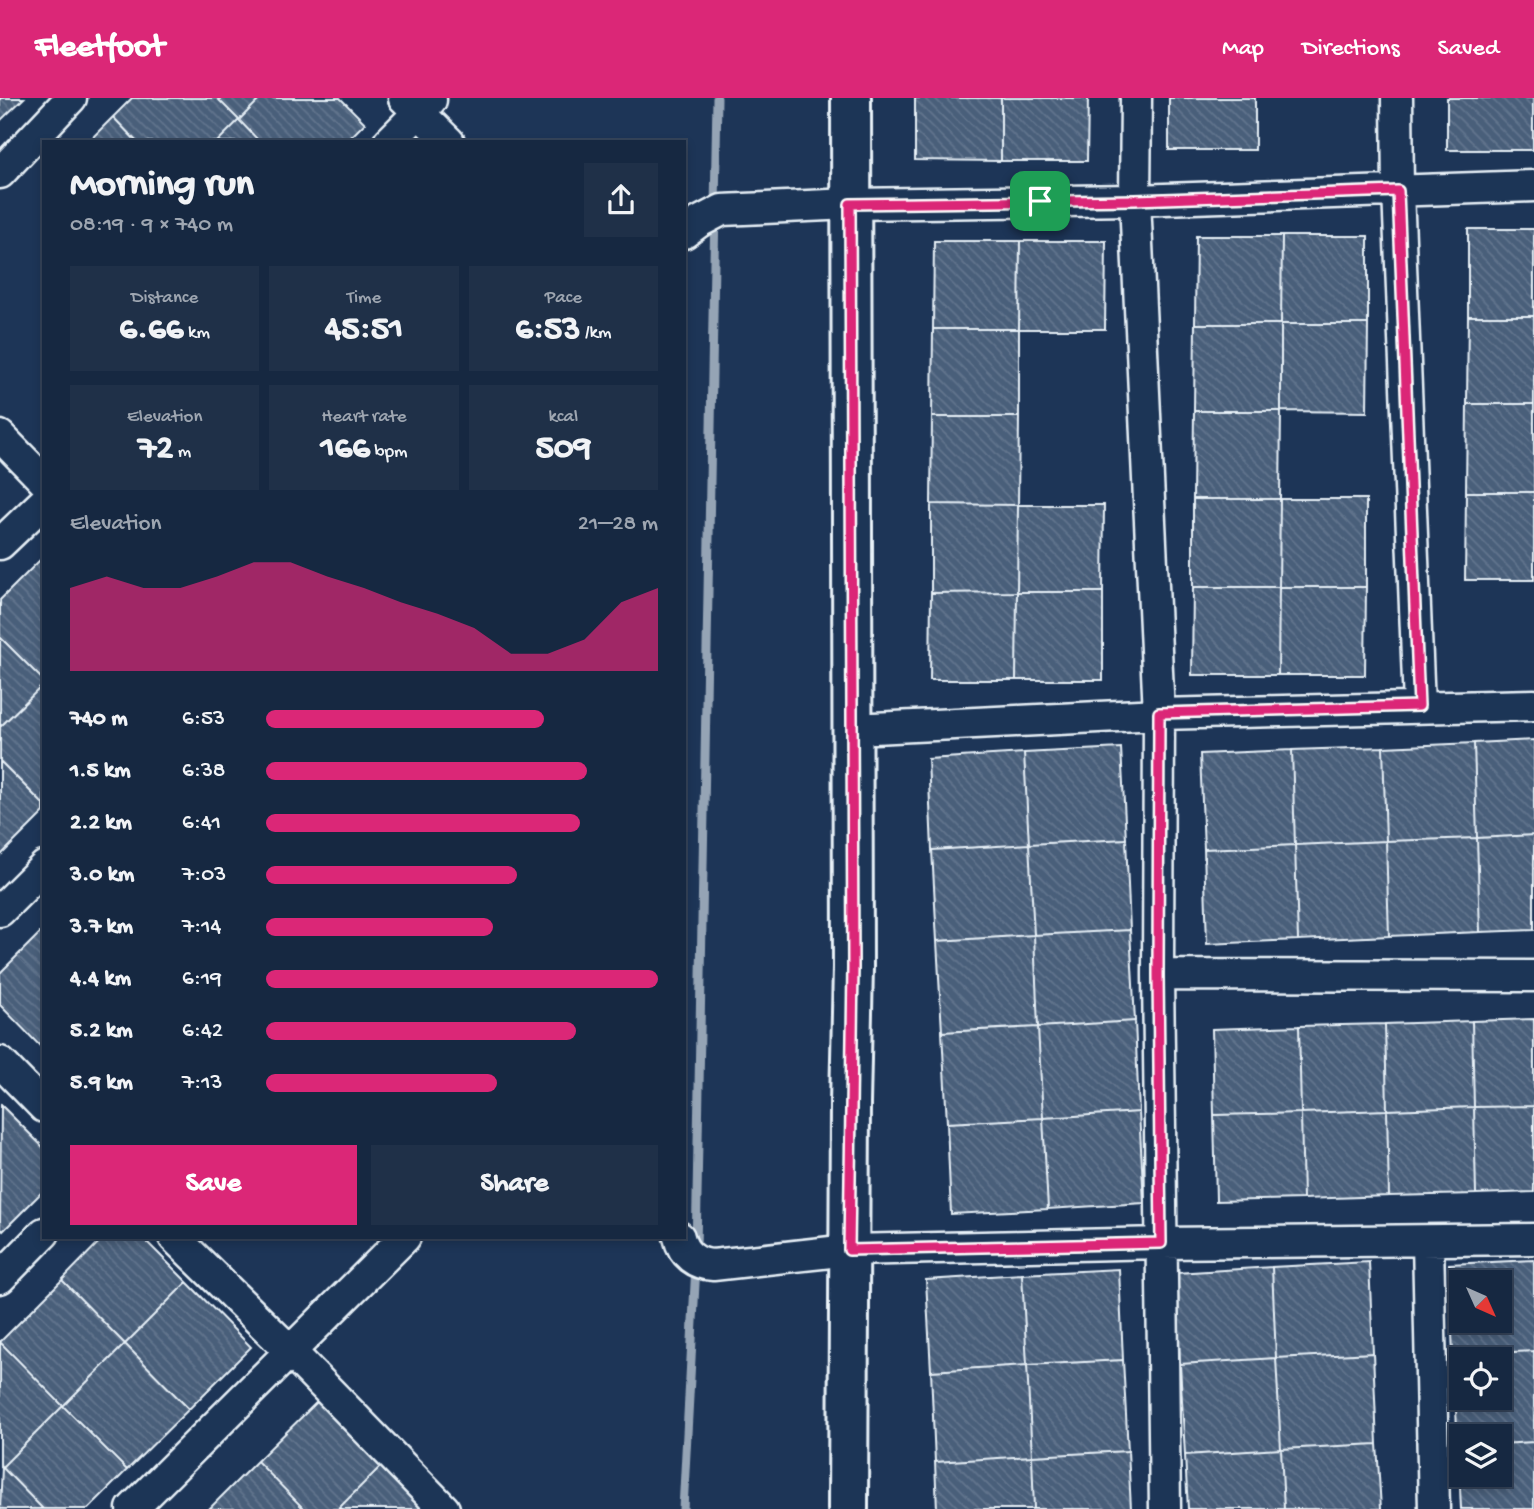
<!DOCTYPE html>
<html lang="en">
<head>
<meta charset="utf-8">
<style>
  :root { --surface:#162841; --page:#1f3048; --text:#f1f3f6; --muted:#9ea6b1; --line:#35445a; --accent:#db2777 }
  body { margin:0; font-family:"Gochi Hand",sans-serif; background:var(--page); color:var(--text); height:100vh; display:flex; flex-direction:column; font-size:26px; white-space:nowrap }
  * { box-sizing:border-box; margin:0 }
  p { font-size:23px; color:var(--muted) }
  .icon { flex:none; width:38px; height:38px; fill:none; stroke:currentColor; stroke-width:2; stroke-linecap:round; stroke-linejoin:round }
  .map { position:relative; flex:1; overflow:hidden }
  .details { position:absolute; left:42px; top:42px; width:644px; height:1099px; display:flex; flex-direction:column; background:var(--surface); border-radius:0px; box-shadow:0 4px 10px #0003,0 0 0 2px var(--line) }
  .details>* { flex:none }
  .needle { width:46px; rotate:135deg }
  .fabs { position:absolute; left:1449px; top:1172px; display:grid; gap:14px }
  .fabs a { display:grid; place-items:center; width:63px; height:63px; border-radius:0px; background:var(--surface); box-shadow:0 4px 10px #0003,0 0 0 2px var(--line); font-size:35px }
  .pin { position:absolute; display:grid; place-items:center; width:60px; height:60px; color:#fff; margin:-30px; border-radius:14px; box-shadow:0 4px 10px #0006 }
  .round { display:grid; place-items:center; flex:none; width:74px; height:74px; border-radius:0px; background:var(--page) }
  .head { display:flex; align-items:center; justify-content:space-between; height:119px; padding:0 28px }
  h1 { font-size:38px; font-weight:700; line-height:52px }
  .metrics { display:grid; grid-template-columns:repeat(3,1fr); gap:10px; height:119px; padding:7px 28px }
  .metrics div { display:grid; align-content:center; border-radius:0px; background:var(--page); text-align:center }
  .metrics b { font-size:35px; font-weight:700 }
  .metrics small { font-size:19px; font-weight:400 }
  .metrics p { font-size:19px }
  .chart { height:196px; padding:14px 28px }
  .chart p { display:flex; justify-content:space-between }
  .chart svg { width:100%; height:126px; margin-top:7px; fill:var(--accent); opacity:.7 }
  .button { display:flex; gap:14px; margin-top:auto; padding:14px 28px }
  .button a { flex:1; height:80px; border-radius:0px; background:var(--accent); color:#fff; font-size:28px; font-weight:700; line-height:80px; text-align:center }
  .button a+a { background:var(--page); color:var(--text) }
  ul { padding:0 28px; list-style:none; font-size:23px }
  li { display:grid; grid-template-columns:112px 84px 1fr; align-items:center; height:52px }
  li i { height:18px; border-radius:9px; background:var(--accent) }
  header { display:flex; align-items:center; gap:42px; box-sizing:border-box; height:98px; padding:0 35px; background:var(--accent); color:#fff }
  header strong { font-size:33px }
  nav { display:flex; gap:38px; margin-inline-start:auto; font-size:24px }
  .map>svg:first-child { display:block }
</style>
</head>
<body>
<header>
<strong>Fleetfoot</strong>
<nav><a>Map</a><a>Directions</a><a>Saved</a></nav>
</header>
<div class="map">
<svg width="1534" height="1411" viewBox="0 0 1534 1411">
  <defs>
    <pattern id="building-back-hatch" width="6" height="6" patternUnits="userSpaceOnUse" patternTransform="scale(1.75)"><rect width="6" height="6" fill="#495e7a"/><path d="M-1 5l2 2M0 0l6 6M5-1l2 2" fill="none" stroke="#63768e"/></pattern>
  </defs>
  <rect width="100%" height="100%" fill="#1d3557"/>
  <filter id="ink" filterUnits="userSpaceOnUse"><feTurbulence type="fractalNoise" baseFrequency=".0143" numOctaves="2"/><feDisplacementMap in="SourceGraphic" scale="14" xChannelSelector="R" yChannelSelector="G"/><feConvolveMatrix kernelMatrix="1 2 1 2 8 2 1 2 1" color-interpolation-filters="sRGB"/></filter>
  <g filter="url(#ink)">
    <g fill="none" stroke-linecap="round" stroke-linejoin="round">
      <!-- stream -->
      <path stroke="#95a4b5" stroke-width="9" d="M696,1153L717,0
        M683,1411L696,1167"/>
    </g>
    <!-- building -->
    <path fill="url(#building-back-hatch)" stroke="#e8f1f8" stroke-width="2" fill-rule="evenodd" d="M0,0H24L0,23Z
      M132,0H217L239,22L217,44H137L113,19Z
      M217,0H261L239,22Z
      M261,0H340L365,25L346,44H260L239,22Z
      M915,0H1001V63L915,62Z
      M1001,0H1088L1087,63H1001Z
      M1169,0H1255V52H1169Z
      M1447,0H1533V52H1447Z
      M113,19L137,44H88Z
      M239,22L260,44H217Z
      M1468,131H1534V218H1468Z
      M1196,138H1282L1281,226H1195Z
      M1282,138H1368V226H1281Z
      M934,143H1020L1019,231H933Z
      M1020,143H1106L1105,231H1019Z
      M1468,218H1534V306H1467Z
      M1195,226H1281V313H1194Z
      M1281,226H1368L1367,314L1281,313Z
      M933,231H1019V319H932Z
      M1467,306H1534V394H1466Z
      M1194,313H1281L1280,401H1193Z
      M932,319H1019L1018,407L931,406Z
      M1466,394H1534V482H1465Z
      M1193,401H1280L1279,489H1193Z
      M1280,401H1366V489H1279Z
      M931,406L1018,407L1017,494L931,495Z
      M1018,407H1104L1103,494H1017Z
      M43,459H44V583L0,539V502Z
      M1193,489H1279L1278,577H1192Z
      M1279,489H1366L1365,577H1278Z
      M1017,494L1016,582H930L931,495Z
      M1017,494H1103V582H1016Z
      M0,539L44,583V586L0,629Z
      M44,586V707L0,663V629Z
      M1534,642V737L1477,740L1474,645Z
      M1474,645L1477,740L1386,743L1383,649Z
      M1383,649L1386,743L1295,747L1292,652Z
      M1121,650L1126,741L1029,746L1024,655Z
      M1292,652L1295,747L1204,751L1200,656Z
      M1024,655L1029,746L932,752L928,661Z
      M0,663L44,707V714L0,758Z
      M1534,737V832L1480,834L1477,740Z
      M1477,740L1480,834L1389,838L1386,743Z
      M1126,741L1130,832L1034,837L1029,746Z
      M1386,743L1389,838L1298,842L1295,747Z
      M1029,746L1034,837L937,843L932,752Z
      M1295,747L1298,842L1207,846L1204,751Z
      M44,831V952L0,907V875Z
      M1130,832L1135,923L1038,929L1034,837Z
      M1034,837L1038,929L942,934L937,843Z
      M1534,921V1008L1474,1009L1472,923Z
      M1135,923L1139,1014L1043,1020L1038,929Z
      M1472,923L1474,1009L1387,1012L1385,926Z
      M1385,926L1387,1012L1301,1015L1299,928Z
      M1299,928L1301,1015L1214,1017L1212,931Z
      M1038,929L1043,1020L947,1025L942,934Z
      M1,1007L44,1050V1092L3,1133L0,1130Z
      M1534,1008V1094L1476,1096L1474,1009Z
      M1474,1009L1476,1096L1389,1098L1387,1012Z
      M1387,1012L1389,1098L1303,1101L1301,1015Z
      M1139,1014L1144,1105L1048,1111L1043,1020Z
      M1301,1015L1303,1101L1216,1103L1214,1017Z
      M1043,1020L1048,1111L951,1116L947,1025Z
      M104,1139H142L187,1184L125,1246L62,1182Z
      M1534,1162V1253L1453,1257L1449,1166ZM1461,1185H1500V1223H1461Z
      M1369,1164L1373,1255L1276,1260L1272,1169Z
      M1272,1169L1276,1260L1180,1266L1176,1175Z
      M1119,1171L1123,1262L1027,1267L1022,1176Z
      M1022,1176L1027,1267L931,1273L926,1182Z
      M62,1182L125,1246L63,1308L0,1244Z
      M187,1184L251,1249L189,1311L125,1246Z
      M0,1244L63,1308L2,1369L0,1368Z
      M125,1246L189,1311L127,1372L63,1308Z
      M1534,1253V1344L1500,1346V1339H1461V1348H1458L1453,1257ZM1461,1262H1500V1300H1461Z
      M1373,1255L1377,1346L1281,1351L1276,1260Z
      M1276,1260L1281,1351L1185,1357L1180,1266Z
      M1123,1262L1128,1353L1032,1358L1027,1267Z
      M1027,1267L1032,1358L935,1364L931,1273Z
      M319,1302L383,1366L338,1411H304L257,1363Z
      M63,1308L127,1372L88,1411H43L2,1369Z
      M1534,1344V1411H1461L1458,1348H1461V1377H1500V1346Z
      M1377,1346L1381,1411H1284L1281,1351Z
      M1281,1351L1284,1411H1188L1185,1357Z
      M1128,1353L1131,1411H1034L1032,1358Z
      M1032,1358L1034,1411H937L935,1364Z
      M257,1363L304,1411H209Z
      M383,1366L427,1411H338Z
      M2,1369L43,1411H0Z"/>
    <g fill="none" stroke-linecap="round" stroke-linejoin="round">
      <!-- street casing -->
      <g stroke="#e8f1f8" stroke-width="35">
        <path id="street" d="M404,0L449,44
          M1136,0L1135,102L1159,616L1158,877L1165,1411
          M1397,0L1398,93L1419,608
          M389,44L431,2
          M0,75L71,0
          M684,135L699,124L722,112L850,106L1135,102L1534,88
          M0,338L44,383
          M0,446L44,404
          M853,631L1159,616L1534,607
          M0,813L44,769
          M1158,877L1534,878
          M0,964L44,1009
          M174,1139L290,1253L444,1411
          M679,1139C683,1157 696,1166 713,1167L849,1152L1162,1145L1534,1141
          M1428,1144L1434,1411
          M0,1180L44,1135
          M132,1411L405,1139"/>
      </g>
      <!-- secondary casing -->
      <g stroke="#e8f1f8" stroke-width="44">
        <path id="secondary" d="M848,1411L850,1006L853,869L851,0"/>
      </g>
      <!-- street -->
      <use href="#street" stroke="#1d3557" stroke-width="30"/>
      <!-- secondary -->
      <use href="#secondary" stroke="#1d3557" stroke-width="38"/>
    </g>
  </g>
  <g fill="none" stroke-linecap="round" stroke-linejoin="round" filter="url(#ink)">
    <!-- route casing -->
    <g stroke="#fff" stroke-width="14">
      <path id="route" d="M1398,93L1419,608L1159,615L1158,877L1161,1145L849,1152L853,869L850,106L1135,102Z"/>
    </g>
    <!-- route -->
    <use href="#route" stroke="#db2777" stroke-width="9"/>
  </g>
</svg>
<div class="fabs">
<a><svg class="needle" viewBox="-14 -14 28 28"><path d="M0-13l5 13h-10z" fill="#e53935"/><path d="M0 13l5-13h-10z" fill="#9ea6b1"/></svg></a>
<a><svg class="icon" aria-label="locate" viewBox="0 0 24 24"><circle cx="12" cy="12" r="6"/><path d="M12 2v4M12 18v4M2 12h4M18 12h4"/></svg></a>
<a><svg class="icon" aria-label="layers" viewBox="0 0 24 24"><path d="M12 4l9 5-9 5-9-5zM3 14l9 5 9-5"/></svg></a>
</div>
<div class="pin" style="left:1040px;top:103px;background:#1e9e55"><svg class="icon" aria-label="arrive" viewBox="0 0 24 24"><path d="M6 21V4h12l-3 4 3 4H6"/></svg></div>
<section class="details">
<div class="head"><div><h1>Morning run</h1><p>08:19 · 9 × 740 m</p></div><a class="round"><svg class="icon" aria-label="share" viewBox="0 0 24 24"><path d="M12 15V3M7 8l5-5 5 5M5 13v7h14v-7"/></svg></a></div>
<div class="metrics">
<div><p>Distance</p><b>6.66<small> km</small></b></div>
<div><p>Time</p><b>45:51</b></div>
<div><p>Pace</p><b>6:53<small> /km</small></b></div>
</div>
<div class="metrics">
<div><p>Elevation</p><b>72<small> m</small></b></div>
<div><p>Heart rate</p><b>166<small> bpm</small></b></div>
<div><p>kcal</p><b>509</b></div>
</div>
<div class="chart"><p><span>Elevation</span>21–28 m</p>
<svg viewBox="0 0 160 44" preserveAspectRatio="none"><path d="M0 44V15L10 11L20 15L30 15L40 11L50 6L60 6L70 11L80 15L90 20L100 24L110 29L120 38L130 38L140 33L150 20L160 15V44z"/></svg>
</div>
<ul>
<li><b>740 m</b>6:53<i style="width:71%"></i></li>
<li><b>1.5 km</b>6:38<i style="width:82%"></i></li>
<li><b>2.2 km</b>6:41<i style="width:80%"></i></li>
<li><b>3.0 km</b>7:03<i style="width:64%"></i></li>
<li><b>3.7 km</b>7:14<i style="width:58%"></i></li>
<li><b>4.4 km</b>6:19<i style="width:100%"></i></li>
<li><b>5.2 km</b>6:42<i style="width:79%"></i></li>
<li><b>5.9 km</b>7:13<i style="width:59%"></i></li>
</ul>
<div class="button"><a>Save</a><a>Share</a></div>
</section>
</div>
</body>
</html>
